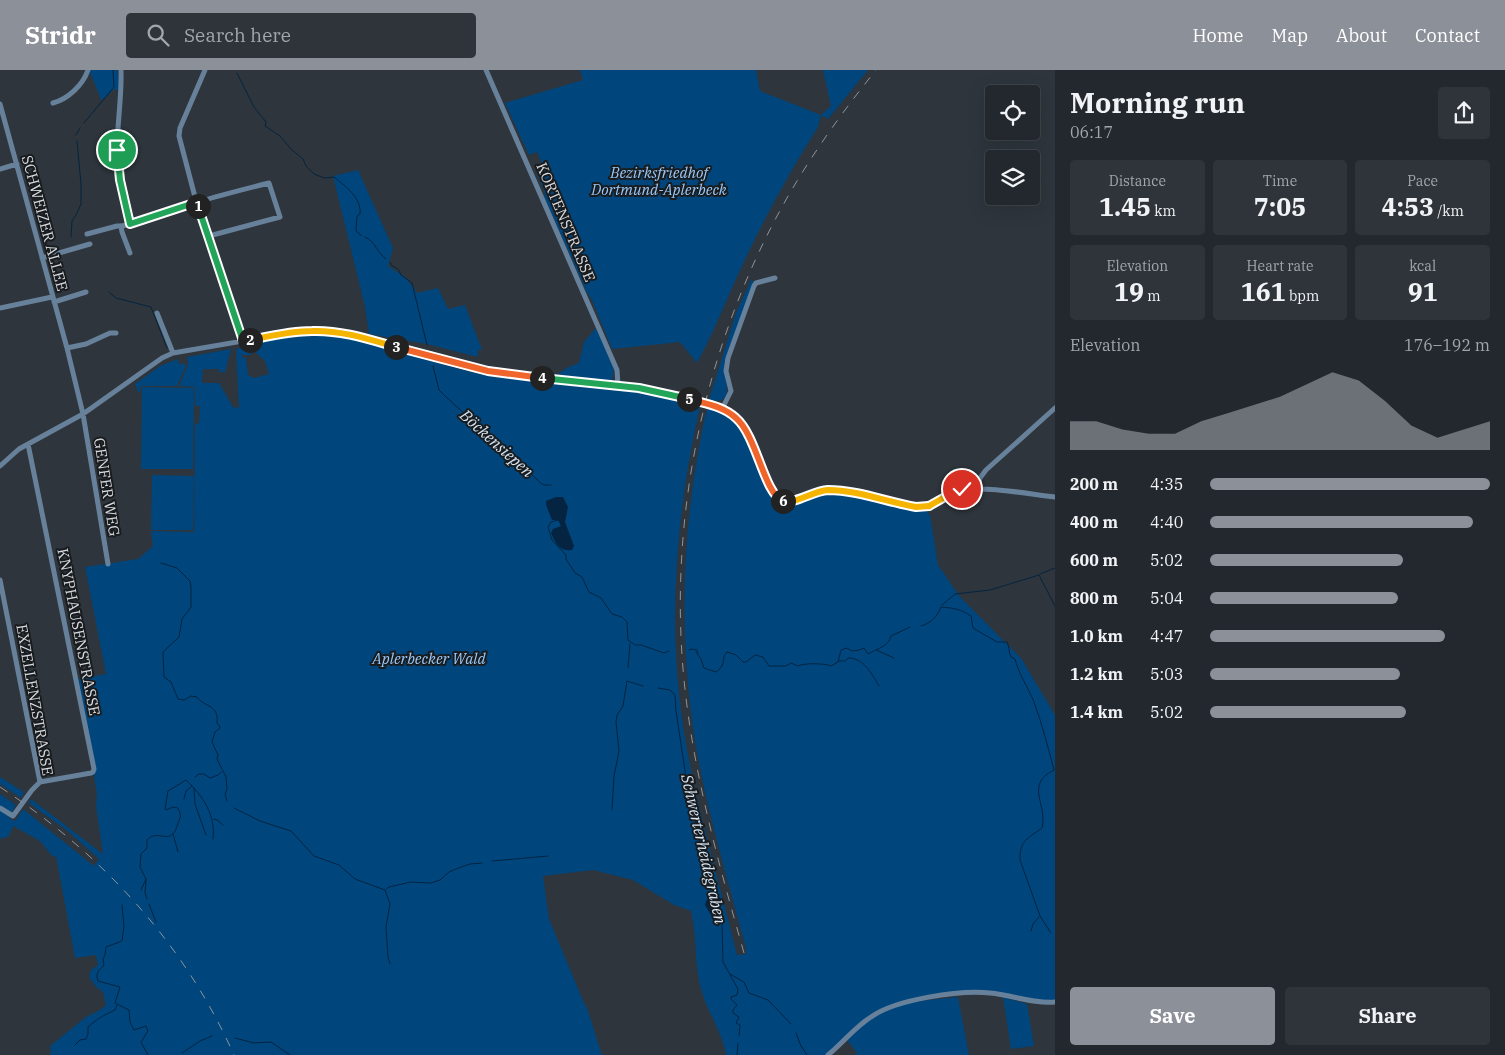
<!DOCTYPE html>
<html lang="en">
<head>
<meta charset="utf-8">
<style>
  :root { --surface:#22282d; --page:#2e3439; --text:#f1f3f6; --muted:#a2a6aa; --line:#3f4449; --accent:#8c9099 }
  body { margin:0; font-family:"IBM Plex Serif",serif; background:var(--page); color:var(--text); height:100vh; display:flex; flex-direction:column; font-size:19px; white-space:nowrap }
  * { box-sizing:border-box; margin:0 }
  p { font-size:16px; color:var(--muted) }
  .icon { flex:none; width:28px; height:28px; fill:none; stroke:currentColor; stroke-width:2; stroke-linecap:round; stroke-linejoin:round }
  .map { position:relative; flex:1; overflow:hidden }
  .details { display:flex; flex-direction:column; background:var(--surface); width:450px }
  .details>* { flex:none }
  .tools { position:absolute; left:985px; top:15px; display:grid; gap:10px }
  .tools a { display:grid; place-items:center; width:55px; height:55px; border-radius:5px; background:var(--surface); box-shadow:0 5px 20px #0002,0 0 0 1px var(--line); font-size:25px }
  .pin { position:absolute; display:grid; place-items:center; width:42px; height:42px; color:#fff; margin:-21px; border:2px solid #fff; border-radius:50%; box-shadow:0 1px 5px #0007 }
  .km { position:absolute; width:25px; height:25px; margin:-12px; border-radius:50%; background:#222; color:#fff; font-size:14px; line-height:25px; text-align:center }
  .round { display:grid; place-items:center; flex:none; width:52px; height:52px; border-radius:5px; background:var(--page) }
  .overview { display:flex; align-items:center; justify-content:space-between; height:85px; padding:0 15px }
  h1 { font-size:28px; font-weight:700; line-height:38px }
  .metrics { display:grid; grid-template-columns:repeat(3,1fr); gap:8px; height:85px; padding:5px 15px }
  .metrics div { display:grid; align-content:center; border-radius:5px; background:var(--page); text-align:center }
  .metrics b { font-size:25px; font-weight:700 }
  .metrics small { font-size:14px; font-weight:400 }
  .metrics p { font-size:14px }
  .chart { height:140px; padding:10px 15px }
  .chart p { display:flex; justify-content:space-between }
  .chart svg { width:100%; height:90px; margin-top:5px; fill:var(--accent); opacity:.7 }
  .button { display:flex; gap:10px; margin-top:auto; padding:10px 15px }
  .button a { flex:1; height:58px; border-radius:5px; background:var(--accent); color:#fff; font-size:20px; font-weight:700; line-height:58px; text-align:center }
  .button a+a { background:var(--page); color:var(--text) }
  ul { padding:0 15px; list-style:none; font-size:16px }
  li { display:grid; grid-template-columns:80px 60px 1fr; align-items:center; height:38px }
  li i { height:12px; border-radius:6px; background:var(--accent) }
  header { display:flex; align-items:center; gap:30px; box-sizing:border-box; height:70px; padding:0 25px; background:var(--accent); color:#fff }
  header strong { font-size:24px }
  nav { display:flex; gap:28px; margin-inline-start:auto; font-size:18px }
  .search { width:350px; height:45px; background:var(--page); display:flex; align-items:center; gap:12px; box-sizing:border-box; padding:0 18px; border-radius:5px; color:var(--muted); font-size:19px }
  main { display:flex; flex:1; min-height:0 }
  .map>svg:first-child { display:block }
</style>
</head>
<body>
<header>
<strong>Stridr</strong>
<div class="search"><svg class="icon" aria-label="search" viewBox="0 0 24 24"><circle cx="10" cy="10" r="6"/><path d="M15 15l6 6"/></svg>Search here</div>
<nav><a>Home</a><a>Map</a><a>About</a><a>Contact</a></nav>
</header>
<main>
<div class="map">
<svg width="1055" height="985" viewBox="0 0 1055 985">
  <rect width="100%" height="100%" fill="#2e353c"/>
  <!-- green -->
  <path fill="#00467c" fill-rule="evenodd" d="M89,0H117L120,11V21L114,19L102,31Z
    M580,0H756L760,21L821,45L831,36L823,0H868L828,49L821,45L818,57C787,106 760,156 736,209C723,238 712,266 697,293L680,272L612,279L592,230L586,221L545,129L544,120L537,104L545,100L537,82L529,85L505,33L583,10Z
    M358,100L393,178L388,196L406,208L417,223L438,218L448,239L465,235L482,280H478V287L427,274L369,264L365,237L333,106Z
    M751,210L754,211L724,294C724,309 737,336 709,330L736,243Z
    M597,257L614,299L611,318L653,324L700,336C679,430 669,527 679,623C688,712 716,798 737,885L746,884V879C727,806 704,732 693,658C678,550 683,444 707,338C747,349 751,377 764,412C767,421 770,429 779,434C794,442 810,422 825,422C850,421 880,431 904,436C911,438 919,441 926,441L930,445L938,495L960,527L1021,588L1055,645V931L1041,932L996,922L921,928L879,941L827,985H726C722,961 707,942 701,919C694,893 697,866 691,841L674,835L633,810L593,800L543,806L549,849L584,933L587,938L602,985H51L50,976L86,947L100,940L106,935L103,922L96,917L89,907L91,900L98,895L96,885L75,888L56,786L53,787L40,771L13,756L9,766L0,769V724L16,735L9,748L15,751L23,739L94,796L99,789L69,762L29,733L31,729L103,784L96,736L97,724L94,706L95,701L78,609L106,604L85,497L138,489L153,476L151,461L194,462L195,354L199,353L200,336H195V317L179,316L188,295L187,287L231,279L225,302H219V299H203L202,313H219L233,337L239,338L236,279C259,274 283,266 307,264C354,260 416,289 463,300C492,307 521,310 550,313C558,301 566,298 579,293L584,272ZM254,281L265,291L269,304L254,308L248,305L246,288H243L242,285H250Z
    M178,289L179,294H185L186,296L177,316H141L140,322H138L135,314L160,296Z
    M142,317L194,318L193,399H141Z
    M152,405L194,406L193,460H151Z
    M0,707L24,722L21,728L0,714Z
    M958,927L969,985H855L857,983L847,970L871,947L908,932Z
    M1003,927L1027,934L1034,976L1011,979Z"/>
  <!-- water -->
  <path fill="#042441" d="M556,427H563L568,437L565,452L574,476L572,480C560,482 555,473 551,463L553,459L561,456L558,450H552L546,435V431Z
    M710,828C715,831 717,840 718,846L712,847L705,835L706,831Z"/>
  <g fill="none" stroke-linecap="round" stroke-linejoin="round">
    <!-- stream -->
    <path stroke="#042441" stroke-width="1" d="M237,3L254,37L266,52L265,56L280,66L291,79L303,89L306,96L314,104L324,108L334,107C345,116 362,128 360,144L357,146L356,161L362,166
      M84,53L114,17L113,0
      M76,65L80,58
      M71,167L72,151L76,145L81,134V114L77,71
      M365,167C376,172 377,183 386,189
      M390,192L392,196L398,199L401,205L412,213L427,275
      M109,222L116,228L151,237L167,278
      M433,296L439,320L444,325L543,415H551
      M558,450L551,452L548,457L552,470L566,485V489L575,503L582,507L589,522L601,528L612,544L622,547L627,552L628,570L635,575H641L664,583L669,581
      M161,493L177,498L190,511L191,517V537L182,549L179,567L163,582L164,607L171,612L178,629L184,630L191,626L197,627C205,638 219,634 217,653L220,657L219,659L215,662L212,672L218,685L217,689L226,707L227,719L225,724L227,731
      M1040,504L1055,498
      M942,535L955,524L990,520L1039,505L1055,536
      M921,556C931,553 937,547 941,537C953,538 961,539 971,546L973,558L997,572H1007C1010,578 1008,582 1011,587L1015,589C1019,605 1028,617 1034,632C1042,654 1048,677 1054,700C1024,715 1048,734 1042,758C1029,768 1019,770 1020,790L1040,846L1051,863
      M689,580L691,579L697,580L698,583
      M876,580L894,588
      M696,582L701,589L704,598L716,602C722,598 724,593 724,586L727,582L736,585L743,592H746L755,585L763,587L769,596H786L791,593L798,596C803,593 825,593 831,596L838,592L841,580L847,578L852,581L859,580L864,578L868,584C878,578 888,577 891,566L910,557
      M839,591H845L848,588C864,588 871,603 879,616
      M628,598L630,574
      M658,618L670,620L675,625L676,641L687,714L705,795L722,854L723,892L738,919L737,925L731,927V929L737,935L733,940V943L739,947L736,953L740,955L739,966
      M195,707L199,704H204L210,708L218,705L221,702
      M194,718L195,734L206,765
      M184,729L186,721L192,716
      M234,738L260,751L291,761L314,786L339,795L355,809L385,820L390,834L386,857L388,887L390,894
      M612,740L614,706L619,681L616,652L617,645L623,636L627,611L643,616
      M214,749L217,750L223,755
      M173,764L178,782
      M492,791L548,786
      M146,810L145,823L147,829
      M386,819L389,817L411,812L431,813L440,810L449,802L461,797L470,794L482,793
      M141,820L146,809L140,797L141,784L147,778V770C156,760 165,771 173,764C176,761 177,756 178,753C181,747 181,744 178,738L173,737L166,740L165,739L168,721L186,710C203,726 216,745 213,769
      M149,834L156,852
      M122,835L124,856L122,871L106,877L105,885L103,889L104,895C99,901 95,902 98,911L120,917L115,933L129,940L130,952L134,960L146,956L148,961L141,972L148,985
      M1031,861L1033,854L1039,847
      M730,904L744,912L749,923L768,930L791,954
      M796,963L801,976L807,985
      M235,968L254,973L271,972L290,985
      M75,975L80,970L86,969L88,964V957C97,949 104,945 115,940L117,935
      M182,983L200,971L212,966
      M737,985L738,973"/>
    <!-- minor -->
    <path stroke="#68819b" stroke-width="5" d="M121,0C122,27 117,54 117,81C118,106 123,130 130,154
      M205,0L180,58L179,66L195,127L243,271
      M486,0L617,300L618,315
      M53,33C68,29 83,15 88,0
      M0,34L67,278L83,344L108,494
      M0,99L17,94
      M121,156L122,162L130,183
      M87,164L117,156C131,158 181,137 198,132C221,125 245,119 269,113L280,147L209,166
      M42,188L90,174
      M54,232L86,222
      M0,238L52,227
      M157,243L173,283
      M67,278L86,274L110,263H116
      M722,339L731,321L726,301L728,288L754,216L756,213L775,208
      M28,374L94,699L93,702L91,703L40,712
      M0,396L19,379L83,344L162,288L173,283L295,262L324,261L351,264L488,301L550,309L618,315L654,320L717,337L736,348L743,355L751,367L774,424C789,441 809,421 827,420C859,419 888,434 919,438C936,436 946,422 962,420C987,416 1028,424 1055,427
      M977,420L980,408L986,400L1055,338
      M0,510L40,712
      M0,738L13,746L32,720L40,712
      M828,985C843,973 855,957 871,947C896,929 960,920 990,923C1012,925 1033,934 1055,932"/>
    <!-- rail -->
    <path stroke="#8e9499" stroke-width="1" stroke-dasharray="9 9" stroke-linecap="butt" d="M0,717C102,784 184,873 234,985
      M744,883C721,802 698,720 687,636C665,470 698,295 776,148C804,95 839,46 876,0"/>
  </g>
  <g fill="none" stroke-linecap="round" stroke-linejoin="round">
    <!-- split-1 casing -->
    <g stroke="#fff" stroke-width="10">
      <path id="split-1" d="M117,80L120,110L130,154L197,132L198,136"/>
    </g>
    <!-- split-2 casing -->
    <g stroke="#fff" stroke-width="10">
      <path id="split-2" d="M198,136L243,271L250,270"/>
    </g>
    <!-- split-3 casing -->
    <g stroke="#fff" stroke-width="10">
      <path id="split-3" d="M250,270C270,266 291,261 312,261C341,260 368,269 396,277"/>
    </g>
    <!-- split-4 casing -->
    <g stroke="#fff" stroke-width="10">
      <path id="split-4" d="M396,277L488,301L542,308"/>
    </g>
    <!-- split-5 casing -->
    <g stroke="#fff" stroke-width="10">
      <path id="split-5" d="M542,308L639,318L689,329"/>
    </g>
    <!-- split-6 casing -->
    <g stroke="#fff" stroke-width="10">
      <path id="split-6" d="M689,329C706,334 723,336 736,348C757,366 764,424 783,431"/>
    </g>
    <!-- split-7 casing -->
    <g stroke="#fff" stroke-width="10">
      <path id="split-7" d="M783,431C797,434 812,421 828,420C857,420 887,432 916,437L929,436"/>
    </g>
    <!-- split-8 casing -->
    <g stroke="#fff" stroke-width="10">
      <path id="split-8" d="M929,436L952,423L962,419"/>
    </g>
    <!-- split-1 -->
    <use href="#split-1" stroke="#22a559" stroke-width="6"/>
    <!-- split-2 -->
    <use href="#split-2" stroke="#22a559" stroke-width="6"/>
    <!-- split-3 -->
    <use href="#split-3" stroke="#f5b400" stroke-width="6"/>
    <!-- split-4 -->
    <use href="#split-4" stroke="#f0652b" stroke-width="6"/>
    <!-- split-5 -->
    <use href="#split-5" stroke="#22a559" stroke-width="6"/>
    <!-- split-6 -->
    <use href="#split-6" stroke="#f0652b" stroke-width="6"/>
    <!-- split-7 -->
    <use href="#split-7" stroke="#f5b400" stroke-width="6"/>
    <!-- split-8 -->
    <use href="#split-8" stroke="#f5b400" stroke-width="6"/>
  </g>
  <g text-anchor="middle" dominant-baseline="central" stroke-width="4" stroke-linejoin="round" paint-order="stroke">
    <!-- park labels -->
    <g font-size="15" font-style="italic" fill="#9ac8f8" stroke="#191c1f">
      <text x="659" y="102">Bezirksfriedhof<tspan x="659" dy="17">Dortmund-Aplerbeck</tspan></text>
      <text x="429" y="588">Aplerbecker Wald</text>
    </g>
    <!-- street labels -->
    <g font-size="15" fill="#d7dbdf" stroke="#191c1f">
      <text transform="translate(566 152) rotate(67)">KORTENSTRASSE</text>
      <text transform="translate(45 153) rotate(75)">SCHWEIZER ALLEE</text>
      <text transform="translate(107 417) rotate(81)">GENFER WEG</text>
      <text transform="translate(79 562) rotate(79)">KNYPHAUSENSTRASSE</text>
      <text transform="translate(35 630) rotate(80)">EXZELLENZSTRASSE</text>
    </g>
    <!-- water labels -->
    <g font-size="16" font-style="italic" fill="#d6e6f6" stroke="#191c1f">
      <text transform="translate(497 373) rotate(42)">Böckensiepen</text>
      <text transform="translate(704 779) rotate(77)">Schwerterheidegraben</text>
    </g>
  </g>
</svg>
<div class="tools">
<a><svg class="icon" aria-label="locate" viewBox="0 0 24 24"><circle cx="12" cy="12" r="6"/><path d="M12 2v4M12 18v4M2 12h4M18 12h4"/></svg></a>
<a><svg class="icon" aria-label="layers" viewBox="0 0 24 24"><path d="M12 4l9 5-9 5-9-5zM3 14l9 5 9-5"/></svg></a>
</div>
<div class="pin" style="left:117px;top:80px;background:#1e9e55"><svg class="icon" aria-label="arrive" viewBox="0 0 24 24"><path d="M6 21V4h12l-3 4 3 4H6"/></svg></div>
<div class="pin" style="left:962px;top:419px;background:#d93025"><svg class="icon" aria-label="check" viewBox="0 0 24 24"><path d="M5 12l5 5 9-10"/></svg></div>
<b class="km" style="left:198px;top:136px">1</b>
<b class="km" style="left:250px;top:270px">2</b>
<b class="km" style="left:396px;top:277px">3</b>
<b class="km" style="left:542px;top:308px">4</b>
<b class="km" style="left:689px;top:329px">5</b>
<b class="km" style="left:783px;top:431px">6</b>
</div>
<section class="details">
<div class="overview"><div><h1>Morning run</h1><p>06:17</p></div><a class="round"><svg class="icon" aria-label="share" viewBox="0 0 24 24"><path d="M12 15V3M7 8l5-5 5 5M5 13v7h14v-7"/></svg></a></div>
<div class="metrics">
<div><p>Distance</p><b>1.45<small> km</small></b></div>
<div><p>Time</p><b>7:05</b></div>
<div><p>Pace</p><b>4:53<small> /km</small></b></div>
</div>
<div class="metrics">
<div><p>Elevation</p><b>19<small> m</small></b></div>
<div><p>Heart rate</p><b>161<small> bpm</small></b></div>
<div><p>kcal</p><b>91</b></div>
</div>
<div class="chart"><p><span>Elevation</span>176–192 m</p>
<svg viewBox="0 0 160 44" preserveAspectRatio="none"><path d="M0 44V30L10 30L20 34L30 36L40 36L50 30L60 26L70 22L80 18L90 12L100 6L110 10L120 20L130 32L140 38L150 34L160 30V44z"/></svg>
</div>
<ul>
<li><b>200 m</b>4:35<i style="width:100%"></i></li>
<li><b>400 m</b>4:40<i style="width:94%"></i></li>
<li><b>600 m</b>5:02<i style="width:69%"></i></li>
<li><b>800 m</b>5:04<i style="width:67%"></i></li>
<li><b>1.0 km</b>4:47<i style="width:84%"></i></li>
<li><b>1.2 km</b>5:03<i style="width:68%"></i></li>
<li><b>1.4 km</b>5:02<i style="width:70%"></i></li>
</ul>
<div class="button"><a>Save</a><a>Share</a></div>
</section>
</main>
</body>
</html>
